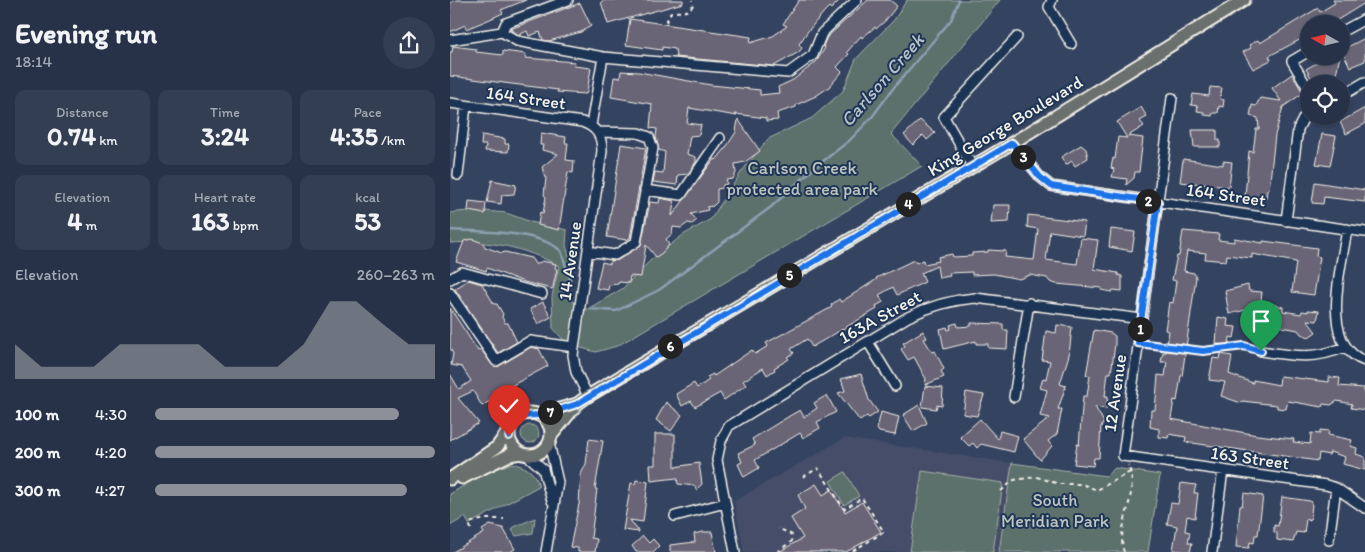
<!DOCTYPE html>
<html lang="en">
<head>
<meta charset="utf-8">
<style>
  :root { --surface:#273248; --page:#333e52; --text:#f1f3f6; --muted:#a4aab4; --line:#434d60; --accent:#8c9099 }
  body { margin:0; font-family:Itim,sans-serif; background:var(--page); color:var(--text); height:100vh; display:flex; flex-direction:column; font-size:19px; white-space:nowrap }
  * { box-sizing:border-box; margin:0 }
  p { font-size:16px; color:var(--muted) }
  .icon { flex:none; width:28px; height:28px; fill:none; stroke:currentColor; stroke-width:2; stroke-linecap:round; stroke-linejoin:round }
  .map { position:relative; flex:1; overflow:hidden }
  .details { display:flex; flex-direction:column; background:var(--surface); width:450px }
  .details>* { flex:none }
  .needle { width:32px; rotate:278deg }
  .buttons { position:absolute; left:850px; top:15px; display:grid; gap:10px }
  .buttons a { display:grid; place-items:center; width:50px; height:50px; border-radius:50%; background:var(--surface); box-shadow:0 1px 4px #0004,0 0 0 1px var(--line); font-size:25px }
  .pin { position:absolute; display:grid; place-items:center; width:42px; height:42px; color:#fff; margin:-51px -21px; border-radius:50% 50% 50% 0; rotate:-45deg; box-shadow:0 0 5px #0007 }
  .pin .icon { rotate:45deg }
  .km { position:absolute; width:25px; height:25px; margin:-12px; border-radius:50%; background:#222; color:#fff; font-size:14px; line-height:25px; text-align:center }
  .round { display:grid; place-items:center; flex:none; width:52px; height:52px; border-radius:26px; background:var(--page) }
  .summary { display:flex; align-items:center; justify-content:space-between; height:85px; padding:0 15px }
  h1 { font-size:28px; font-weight:700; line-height:38px }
  .stats { display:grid; grid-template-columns:repeat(3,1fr); gap:8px; height:85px; padding:5px 15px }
  .stats div { display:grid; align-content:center; border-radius:10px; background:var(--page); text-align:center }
  .stats b { font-size:25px; font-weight:700 }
  .stats small { font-size:14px; font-weight:400 }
  .stats p { font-size:14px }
  .chart { height:140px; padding:10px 15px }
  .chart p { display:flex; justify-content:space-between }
  .chart svg { width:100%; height:90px; margin-top:5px; fill:var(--accent); opacity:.7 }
  ul { padding:0 15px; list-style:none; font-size:16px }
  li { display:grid; grid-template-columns:80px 60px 1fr; align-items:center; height:38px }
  li i { height:12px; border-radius:6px; background:var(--accent) }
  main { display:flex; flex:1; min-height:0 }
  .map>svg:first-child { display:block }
</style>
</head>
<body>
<main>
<section class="details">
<div class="summary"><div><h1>Evening run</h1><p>18:14</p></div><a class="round"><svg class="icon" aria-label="share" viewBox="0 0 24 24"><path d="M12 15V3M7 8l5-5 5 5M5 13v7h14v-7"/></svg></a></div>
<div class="stats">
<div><p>Distance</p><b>0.74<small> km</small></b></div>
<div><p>Time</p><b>3:24</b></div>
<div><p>Pace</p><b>4:35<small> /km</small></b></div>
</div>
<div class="stats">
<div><p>Elevation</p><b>4<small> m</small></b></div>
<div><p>Heart rate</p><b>163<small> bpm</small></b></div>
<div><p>kcal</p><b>53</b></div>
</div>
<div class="chart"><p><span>Elevation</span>260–263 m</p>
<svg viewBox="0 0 160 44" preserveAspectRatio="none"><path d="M0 44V27L10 38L20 38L30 38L40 27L50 27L60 27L70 27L80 38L90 38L100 38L110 27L120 6L130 6L140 17L150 27L160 27V44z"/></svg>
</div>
<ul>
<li><b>100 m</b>4:30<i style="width:87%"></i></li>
<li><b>200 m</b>4:20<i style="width:100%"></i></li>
<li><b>300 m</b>4:27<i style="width:90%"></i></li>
</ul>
</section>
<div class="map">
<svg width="915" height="552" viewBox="0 0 915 552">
  <rect width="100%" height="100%" fill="#344360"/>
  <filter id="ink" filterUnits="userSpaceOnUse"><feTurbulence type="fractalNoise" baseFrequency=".02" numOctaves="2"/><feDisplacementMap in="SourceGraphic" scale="10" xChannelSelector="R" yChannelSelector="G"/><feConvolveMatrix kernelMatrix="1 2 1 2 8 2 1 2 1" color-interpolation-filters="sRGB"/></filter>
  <g filter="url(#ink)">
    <!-- built -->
    <path fill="#444d67" d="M394,438L562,463L549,552H294L284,501Z"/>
    <!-- green -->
    <path fill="#5b706c" stroke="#a8b0aa" d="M457,0H550L441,134L472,166L167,346L146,352L117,344L103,328L102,296L109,266C73,247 41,240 0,243V213L25,210L56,213L81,222L117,230L116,246L122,265L119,298L134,311L172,289L202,259L233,235L261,219L292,171L318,139L362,118L393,91L406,59L444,20Z
      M71 434a9 9 0 1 1 18 0a9 9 0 1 1-18 0Z
      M61,463C75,466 85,471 89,486L23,522L19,524L15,517L0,526V494L30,476Z
      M562,463L656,476L665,468L710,475L698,552H549Z
      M472,471L553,483L543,552H460Z
      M395,472L409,496L394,505L380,481Z
      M85,518L83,533L66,536L62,530L64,527Z"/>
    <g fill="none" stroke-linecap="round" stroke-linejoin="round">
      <!-- stream -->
      <path stroke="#8ba1b1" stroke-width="2.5" d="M0,230C30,232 88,230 111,251L120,279
        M141,309L166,311L209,290L321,207L363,169L400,140L422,117L445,86L501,20L509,0"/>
    </g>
    <!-- building -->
    <path fill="#6a6576" stroke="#f4f1e8" d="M6,0H76L51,10L53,13L38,20L16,29L15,25L0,32V3Z
      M155,0H233V3L158,24L151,2Z
      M349,0H390L381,9L379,7L374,12L358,31L349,44L352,48L349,52L324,66L226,57L225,49L212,47V50L176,45L180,19L301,37L300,43L323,36L337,26L333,24Z
      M418,0H440L447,6L435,21L426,29L425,27L412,38L411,36L397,52L399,54L387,67L392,72L379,87L366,96L346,105V107L327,113L328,120L316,121V118L285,114L287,116L239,108L237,123L251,125L249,135L240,136L237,154L246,157V162L238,174L228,175L227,185L203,182L205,172L213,173L215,152L209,150L206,137L207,129L200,128L202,104L161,97L164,77L170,78L171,71L189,72L261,85L310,90V95L329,93L328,87L343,80L366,62L375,48L373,46L377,37Z
      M883,0H915V3L881,24H859V35L819,56L821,60L803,69L793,52L801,48L799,45L808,40L810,43L868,8L870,12L885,3Z
      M130,3L141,26L131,32L99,41L93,40L90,32L79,36L77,31L69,35L60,29Z
      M915,38V61L900,67L892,50Z
      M3,46L26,49V52L53,55V51L76,54L75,58L125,62L124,66L141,68L137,92L136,94L119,93L107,92L108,90L0,76V52H2Z
      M879,56H890L886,74L868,84L865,79L863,81L856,69Z
      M842,74L853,93L833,107L825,135L819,190H817L816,199L795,196L799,151L803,152L806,129H809L808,118L800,116L802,105L806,106L810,98L831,101L822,88Z
      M760,87L772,88L770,99L774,100L773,107L769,106L768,113H763L762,116L754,115V112L747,111L748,106L741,105L743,94L759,96Z
      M691,107L697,117L690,121L694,126L678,136L693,138L689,172H685L684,178L676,185L677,179L662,177L664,169L661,168L663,158L665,159L668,137L677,138L667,122Z
      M915,108V124L896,134L890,122Z
      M288,119L310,151L295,162L285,164L286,173L283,179L276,180L277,184L273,185V188L267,189V202L263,206L257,207L258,210L241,214L247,220L242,224L238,223L231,228L223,227L222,234L216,239L219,245L212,253L206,257L196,245L191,277L180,276L179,283L169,282L168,284L159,285L158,290L146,288L152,262L160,264V261L168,260L191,245L200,202L209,203L210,198L224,201L222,216L264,159L266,160L275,149L286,132Z
      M470,120L485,133L477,140L473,135L463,145L454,135Z
      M742,130H767V140H770V147H744Z
      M91,133L116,137L115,143H118L116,160L124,161L123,173L118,172L109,230L88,225L90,212L93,213L96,197L94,195L96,178L92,167L108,154L92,150L93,145H90Z
      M872,134L886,136L880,166L866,164Z
      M32,135L55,139V144H59L58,152L35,151L36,145H31Z
      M171,144L196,148L180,238L177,240L157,237Z
      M631,145L636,149L638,158L625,166L622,161L616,165L611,157Z
      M733,159L773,165V161L782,162L779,187L730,182Z
      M42,180L66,185L64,194L52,195L51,204L37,202Z
      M865,182L915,190V202L874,197L873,204L862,203Z
      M19,201L36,203L35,214L18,211Z
      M543,205H560L559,222L541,223Z
      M578,215L635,222L633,236L600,231L596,260L627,264L631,238L648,240L644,269L668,273V275L672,276V291L663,290L662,292L651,290L652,288L606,284L600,282L597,278L580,275L569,279L544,274L522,275V272L499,273L500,276L489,278L487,266L471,273L475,282L447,295L443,287L429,295L433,302L426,306L427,309L362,347L357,339L341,349L344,353L337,357L339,359L324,368L325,370L317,375L313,368L293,381L296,385L274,400L270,393L245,407L241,401L232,406L226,394L244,383L247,388L259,380L257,377L263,374L264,376L302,350L305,354L318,346L316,343L382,307L381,305L389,299L391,302L427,279L426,278L464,260L466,263L473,260L474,264L489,261L488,257L502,254L503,257L522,256V253L538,252V250L556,251L555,257L584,260L588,229L577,227Z
      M661,229L685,232L682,251L659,247Z
      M733,231L769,234L768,240L784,242V238L813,243V241L867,248L866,256L870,257L864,295L842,292L846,262L802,254V258L777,255L776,261L755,259L756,253L737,251L734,271L744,273L746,277L732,376H731L727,401L724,400L721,419L807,435L844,439L843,442L860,444L861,433L870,434V430L879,431L878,435L902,440L900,446L907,448L906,454L915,457V470L893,464L895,457L880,452L879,455L869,453L868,461L827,455L735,442L736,437L719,434L718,438L709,437V429L700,427L701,410H705L708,375L715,376L717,362H711L713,352H716L719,331L715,330L719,302L723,303L726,281L722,280L724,270L727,256H729Z
      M22,239L33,243L35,247L52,253L55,252L81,258L86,265L92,261L106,264L105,268L107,269L103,287L102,289L74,282L37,268L36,271L6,262L14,241Z
      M18,280L32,284L44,304H47L53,314L52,317L55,323H58L67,342L48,353L5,289Z
      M798,285L799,291L812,292L811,301L833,307V311L851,314L852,311L858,312V310L869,311L867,321L857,320L866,332L859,337L851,334L848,330L832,327L828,324L799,320L800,309L779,314L775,291Z
      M93,302L101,317L88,324L80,309Z
      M0,308L28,351L31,349L43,366H49L81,347L89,349L98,366L48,393L49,395L32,406L23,391L8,398L29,423L0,440V374L9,389L21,381L12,367L1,365L3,354L0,348Z
      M768,317L778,319L777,326L786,327L784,338L780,337L779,346L766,344Z
      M507,323L508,327L521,326V323L553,324V330H558L557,349L538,348V344H526V341L494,349L490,329L497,327L498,330L501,329L500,325Z
      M607,325L622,327L619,355L610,384L616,386L608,409H612L607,434L598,441L602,446L590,460L573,439L600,418L590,416L597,390L590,388L593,378L596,379L600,361L592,360L596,331L606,333Z
      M644,330L661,333L665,336V344L661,373H658L655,396H658L656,409L645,407L654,422L651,427L649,458H644L643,466L624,464L627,444L629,445L633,396H637L639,382L640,376L636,375Z
      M473,331L477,338L474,339L482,352L485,351L494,369L491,371L494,377L475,385L476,379L464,357L458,360L451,349L455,346L453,343Z
      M771,354L782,356L779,374L803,383V380L829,385L830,376L879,382V377L890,378L889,386L914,388L915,410L901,408L902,404L887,401L881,405L873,404L872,407L838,401L836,409L827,408V405L792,401L791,403L771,396L775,382L759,380L763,358L770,359Z
      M411,374L419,400L428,412L419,418L417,416L410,421L388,393L395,391L391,379Z
      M475,386L493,388L492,406L487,405L486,409L472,407Z
      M516,392L534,395L527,416L513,414Z
      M377,395L386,412L367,422L370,428L353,438L350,433L305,460L309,468L294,477L288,464L292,462L288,453L305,445L302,439L341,415L350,410L354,417L367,408L364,403Z
      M216,402L232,415L221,431L206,420Z
      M469,405L477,423L463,431L453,415Z
      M431,412L449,417L445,435L429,432L427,429Z
      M530,419L548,439L550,431L568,436L564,452L531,444L527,448L523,443L519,446L510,437Z
      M205,434H225V467L249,463L252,484L246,490L245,486L228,484L227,478L201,481L200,465H205Z
      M139,439L153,441L145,489H147L141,538L147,539L145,552H128V548L120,547L129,504L131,474L136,464Z
      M186,480L198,482L193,522L180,520L189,532L173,530L181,483L185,484Z
      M731,483L746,485L744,493H748L745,518L737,516L735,531L740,532L738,543H742L740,552L723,550L727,526L717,524L721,503L728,504Z
      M366,484L373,495L381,490L395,512L412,502L431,532L396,552H329L353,538L341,518L355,509L348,495Z
      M794,493L813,496L808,535H805L804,543L800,542L799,548L786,547L790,506H792Z
      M832,497L860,501L862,505L860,520L856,519L854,533L846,532L843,542L827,540V533L824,532V525L828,526Z
      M40,525L53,528L65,549L60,552H3L34,533L32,530Z
      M253,532H262L266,552H220V545L245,542L244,534Z
      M193,536L199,543L203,539L209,546L203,552H186L182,546Z"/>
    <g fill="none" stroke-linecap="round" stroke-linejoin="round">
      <!-- minor casing -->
      <g stroke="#f4f1e8" stroke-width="12">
        <path id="minor" d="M118,0L56,23L52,32L67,41L153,57L338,73L363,55L372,33L407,0
          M602,0L599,7L621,44
          M891,32L915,19
          M0,40L52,32
          M859,51L842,61L859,90
          M891,96L915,82
          M722,98L673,456L876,485L886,488L915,508
          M0,103L132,122C146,127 152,135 152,151L123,355L126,372L138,396
          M141,125L153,57
          M562,143L590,177L601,186L915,232
          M522,166L494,117L567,37
          M8,175L16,106
          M195,190L231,195L270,138
          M836,221L848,129L854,117L859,115
          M897,229C892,266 868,345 915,361
          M138,251L165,255L186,242L203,148L199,137L188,133L148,132
          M0,279L12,272L92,294
          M0,293L46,361L80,341L124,347
          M418,342L445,386
          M811,351C844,356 864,360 895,347
          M564,397L579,303
          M77,455L93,469L102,501
          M225,516L275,503
          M879,540L886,488
          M96,552L108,482L99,443
          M285,552L267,460L271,441L279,426L458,317C480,306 500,300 525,298L692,319
          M762,552L773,470"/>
      </g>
      <!-- major casing -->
      <g stroke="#f4f1e8" stroke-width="15">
        <path id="major" d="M59 434a21 21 0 1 1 42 0a21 21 0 1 1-42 0Z
          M88,415L127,404
          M101,436L127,404L138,396L562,143L794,0
          M12,478L59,455L71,453
          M0,479L47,447L60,429"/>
      </g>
      <!-- path -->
      <path stroke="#f4f1e8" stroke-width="2" stroke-dasharray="4 4" stroke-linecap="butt" d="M216,22L221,12C230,11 238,14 243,5L242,0
        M698,344L753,351L794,346L802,348
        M353,477L368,468L394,509L412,498L434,532L401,552
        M551,491L564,480L587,477L609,484H632L647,490L680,472
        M21,529L19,523L35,519H54
        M327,552L342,541V535L328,528
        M674,552C665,526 691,493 678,465"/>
      <!-- minor -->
      <use href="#minor" stroke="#1d3557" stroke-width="9"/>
      <!-- major -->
      <use href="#major" stroke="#6b706d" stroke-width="11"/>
    </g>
  </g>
  <g fill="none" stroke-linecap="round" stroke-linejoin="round" filter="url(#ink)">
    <!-- route casing -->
    <g stroke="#fff" stroke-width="10">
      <path id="route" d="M59,436C61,414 71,416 89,415C101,413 115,408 127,404L562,143L590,177L601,186L708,202L688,343L753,351L794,346L811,351"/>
    </g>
    <!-- route -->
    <use href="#route" stroke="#1a73e8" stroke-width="6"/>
  </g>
  <g text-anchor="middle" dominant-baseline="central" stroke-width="4" stroke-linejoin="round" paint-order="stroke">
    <!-- street labels -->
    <g font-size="18" fill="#f4f1e8" stroke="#1d3557">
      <text transform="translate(76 98) rotate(8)">164 Street</text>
      <text transform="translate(555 126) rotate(-31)">King George Boulevard</text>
      <text transform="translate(776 195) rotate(8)">164 Street</text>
      <text transform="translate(120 261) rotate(-82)">14 Avenue</text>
      <text transform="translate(430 317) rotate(-29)">163A Street</text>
      <text transform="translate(665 393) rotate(-82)">12 Avenue</text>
      <text transform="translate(800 458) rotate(8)">163 Street</text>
    </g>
    <!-- park labels -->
    <g font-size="18" fill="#bec4bd" stroke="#1d3557">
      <text x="352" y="168">Carlson Creek<tspan x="352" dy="21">protected area park</tspan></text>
      <text x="605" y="500">South<tspan x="605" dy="21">Meridian Park</tspan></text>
    </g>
    <!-- water labels -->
    <g font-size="19" font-style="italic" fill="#b7c2c8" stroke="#1d3557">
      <text transform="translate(432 80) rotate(-49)">Carlson Creek</text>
    </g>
  </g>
</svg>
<div class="buttons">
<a><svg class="needle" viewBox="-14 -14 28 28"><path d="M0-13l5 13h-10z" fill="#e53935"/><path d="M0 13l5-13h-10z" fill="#a4aab4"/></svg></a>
<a><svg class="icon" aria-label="locate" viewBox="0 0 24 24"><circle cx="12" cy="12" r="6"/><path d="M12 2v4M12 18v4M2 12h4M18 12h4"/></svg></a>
</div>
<div class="pin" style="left:811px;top:351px;background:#1e9e55"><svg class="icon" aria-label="arrive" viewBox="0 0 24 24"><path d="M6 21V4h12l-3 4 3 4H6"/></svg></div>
<div class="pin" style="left:59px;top:436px;background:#d93025"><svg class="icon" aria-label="check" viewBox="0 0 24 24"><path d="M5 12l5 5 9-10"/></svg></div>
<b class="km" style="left:690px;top:329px">1</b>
<b class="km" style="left:698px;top:201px">2</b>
<b class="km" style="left:573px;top:157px">3</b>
<b class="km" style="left:458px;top:204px">4</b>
<b class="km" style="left:339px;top:275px">5</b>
<b class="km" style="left:220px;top:346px">6</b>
<b class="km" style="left:100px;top:412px">7</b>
</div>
</main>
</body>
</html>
